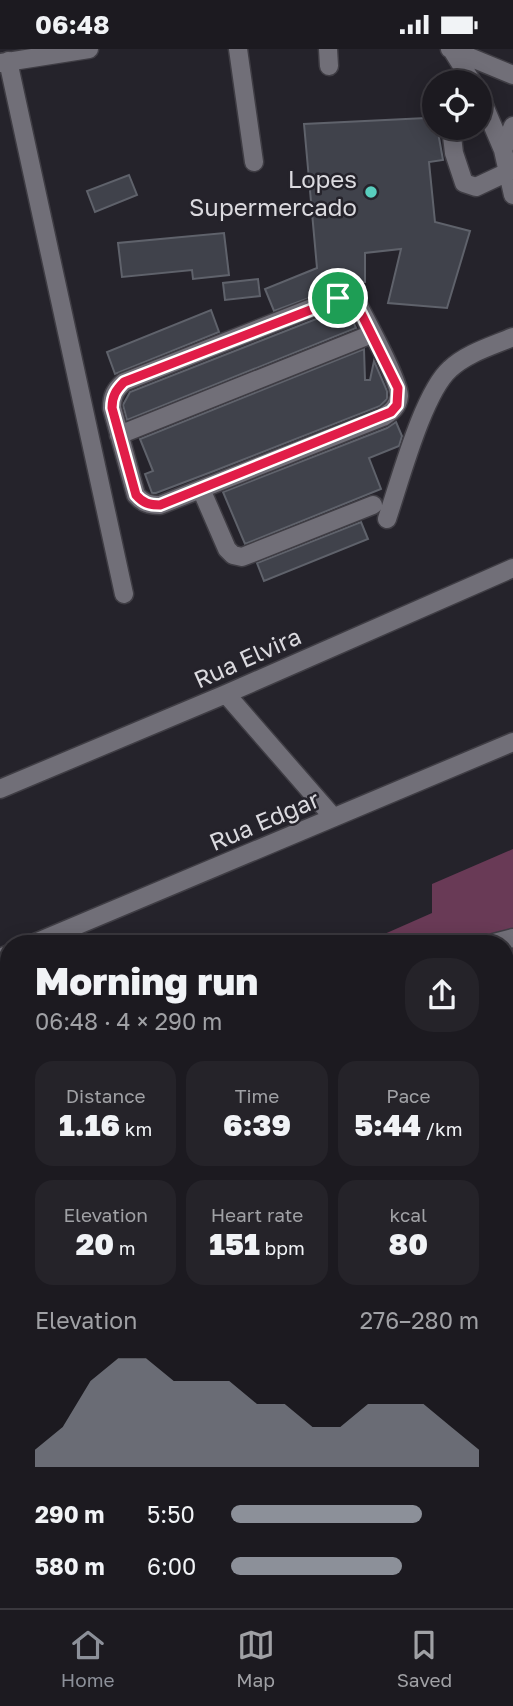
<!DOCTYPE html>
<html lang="en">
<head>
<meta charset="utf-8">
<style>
  :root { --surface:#1c1a20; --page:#252329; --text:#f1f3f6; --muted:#a0a1a5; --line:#3a383e; --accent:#8c9099 }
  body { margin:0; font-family:"Golos Text",sans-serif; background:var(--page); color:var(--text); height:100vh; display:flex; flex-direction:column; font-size:26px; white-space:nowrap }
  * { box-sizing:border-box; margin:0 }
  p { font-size:23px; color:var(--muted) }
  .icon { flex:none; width:38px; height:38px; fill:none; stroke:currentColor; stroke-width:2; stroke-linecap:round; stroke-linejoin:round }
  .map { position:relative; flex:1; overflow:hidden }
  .side { position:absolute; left:0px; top:886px; width:514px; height:674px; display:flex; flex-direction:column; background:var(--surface); border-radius:28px 28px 0 0; box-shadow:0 4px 18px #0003,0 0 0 2px var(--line) }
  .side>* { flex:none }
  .fabs { position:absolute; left:422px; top:21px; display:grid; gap:14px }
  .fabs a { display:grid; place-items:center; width:70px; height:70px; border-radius:50%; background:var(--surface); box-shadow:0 4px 18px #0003,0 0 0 2px var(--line); font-size:35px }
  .pin { position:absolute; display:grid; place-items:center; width:60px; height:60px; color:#fff; margin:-30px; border:4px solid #fff; border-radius:50%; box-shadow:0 2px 7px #0007 }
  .round { display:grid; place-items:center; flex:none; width:74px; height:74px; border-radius:28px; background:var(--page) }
  .head { display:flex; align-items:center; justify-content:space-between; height:119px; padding:0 35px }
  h1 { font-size:38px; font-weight:800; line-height:52px }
  .stats { display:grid; grid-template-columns:repeat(3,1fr); gap:10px; height:119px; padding:7px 35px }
  .stats div { display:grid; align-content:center; border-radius:18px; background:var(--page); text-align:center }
  .stats b { font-size:30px; font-weight:800 }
  .stats small { font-size:19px; font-weight:400 }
  .stats p { font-size:19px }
  .chart { height:196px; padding:14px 35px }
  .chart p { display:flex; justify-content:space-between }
  .chart svg { width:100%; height:126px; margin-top:7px; fill:var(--accent); opacity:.7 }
  ul { padding:0 35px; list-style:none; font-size:23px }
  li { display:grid; grid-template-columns:112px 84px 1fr; align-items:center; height:52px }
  li i { height:18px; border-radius:9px; background:var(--accent) }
  .status { display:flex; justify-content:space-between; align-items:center; height:49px; padding:0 35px; background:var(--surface); direction:ltr }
  .status svg { height:19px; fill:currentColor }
  .dock { display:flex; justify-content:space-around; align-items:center; height:98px; border-top:2px solid var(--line); background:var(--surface); font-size:19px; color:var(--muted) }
  .dock a { display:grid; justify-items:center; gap:4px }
  .dock .current { color:var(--accent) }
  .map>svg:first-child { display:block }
</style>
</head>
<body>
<div class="status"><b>06:48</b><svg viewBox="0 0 49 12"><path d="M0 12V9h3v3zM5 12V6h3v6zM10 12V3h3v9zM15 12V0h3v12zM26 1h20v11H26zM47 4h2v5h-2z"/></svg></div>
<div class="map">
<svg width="513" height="1559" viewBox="0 0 513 1559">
  <rect width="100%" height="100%" fill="#25232b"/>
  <!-- green -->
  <path fill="#693a56" d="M513,800V1014L506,1017V894H364L432,864V835Z"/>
  <!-- building -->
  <path fill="#40424b" stroke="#5f626b" stroke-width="2" d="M426,69L438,83L443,111L429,113L435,173L470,182L447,259L388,254L401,200L365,204V233L337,234L339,238L274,262L265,240L317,219L304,75Z
    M129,126L137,146L95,163L87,142Z
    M224,184L229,226L193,230L192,221L122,228L118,194Z
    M258,230L260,247L225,251L223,234Z
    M211,261L219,283L115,325L107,303Z
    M339,261L349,262L356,279L127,371L123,356L130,343Z
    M364,300L365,331H370L374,312L387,342V350L380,357L214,422L156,444H152L145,425L153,422L140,390Z
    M396,373L402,387L399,397L369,409L381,440L245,495L223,443L387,379Z
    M361,473L368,490L264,532L257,514Z"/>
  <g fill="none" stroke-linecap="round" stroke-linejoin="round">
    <!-- minor casing -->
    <g stroke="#3f3d44" stroke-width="21">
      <path id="minor" d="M238,0L254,113
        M328,0L329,17
        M450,0L513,26
        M452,1L472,33
        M8,12L124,545
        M0,14L89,0
        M480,47L503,101L513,146
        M451,79L454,104L464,134L476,138L508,123
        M503,101L513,77
        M337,249L350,250L357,254C365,269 400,333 399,347C398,358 391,363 383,368L160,456C149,456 143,454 136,446L112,359C112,347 115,341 124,333Z
        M119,386L372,285
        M201,440L227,500L233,506L242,508L373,456
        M387,470C400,432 423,344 450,320C467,304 492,297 513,288
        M226,645L333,768
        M0,740L226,645L513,519
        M35,894L513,693
        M494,894L513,889
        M0,909L9,905
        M0,935L9,953"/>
    </g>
    <!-- minor -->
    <use href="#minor" stroke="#716f78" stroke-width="18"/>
  </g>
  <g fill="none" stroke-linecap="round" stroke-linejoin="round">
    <!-- route casing -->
    <g stroke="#fff" stroke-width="14">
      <path id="route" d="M344,248L356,254L398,339L397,356L391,363L160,456C149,456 143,454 136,446L112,359C112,347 116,341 124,333Z"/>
    </g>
    <!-- route -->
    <use href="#route" stroke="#e11d48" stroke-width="9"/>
  </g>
  <!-- markers -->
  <circle fill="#59cebe" stroke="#25232b" stroke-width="2.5" cx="371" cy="143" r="7"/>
  <g text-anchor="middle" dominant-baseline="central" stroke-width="5" stroke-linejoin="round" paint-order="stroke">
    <!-- poi labels -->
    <g font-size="24" fill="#dbdadf" stroke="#25232b" text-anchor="end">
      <text x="357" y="129">Lopes<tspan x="357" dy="28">Supermercado</tspan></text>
    </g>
    <!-- street labels -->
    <g font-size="24" fill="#dbdadf" stroke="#25232b">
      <text transform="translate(247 608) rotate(-24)">Rua Elvira</text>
      <text transform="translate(264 771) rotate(-23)">Rua Edgar</text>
    </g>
  </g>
</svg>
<div class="fabs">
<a><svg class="icon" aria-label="locate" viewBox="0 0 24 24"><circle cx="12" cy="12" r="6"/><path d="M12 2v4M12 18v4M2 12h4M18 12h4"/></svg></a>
</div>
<div class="pin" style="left:338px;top:249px;background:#1e9e55"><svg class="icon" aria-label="arrive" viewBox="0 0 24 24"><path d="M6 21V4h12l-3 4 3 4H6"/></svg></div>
<section class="side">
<div class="head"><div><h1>Morning run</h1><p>06:48 · 4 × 290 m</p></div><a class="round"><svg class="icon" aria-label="share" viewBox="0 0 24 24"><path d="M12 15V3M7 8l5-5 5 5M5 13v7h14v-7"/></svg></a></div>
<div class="stats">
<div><p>Distance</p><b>1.16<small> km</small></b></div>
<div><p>Time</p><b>6:39</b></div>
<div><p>Pace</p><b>5:44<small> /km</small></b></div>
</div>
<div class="stats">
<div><p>Elevation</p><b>20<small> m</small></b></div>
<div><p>Heart rate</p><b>151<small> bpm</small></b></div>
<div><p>kcal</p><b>80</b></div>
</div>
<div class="chart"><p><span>Elevation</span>276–280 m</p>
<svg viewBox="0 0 160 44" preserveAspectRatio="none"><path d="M0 44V38L10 30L20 14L30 6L40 6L50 14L60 14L70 14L80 22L90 22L100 30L110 30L120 22L130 22L140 22L150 30L160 38V44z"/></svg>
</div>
<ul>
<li><b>290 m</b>5:50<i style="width:77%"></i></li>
<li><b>580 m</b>6:00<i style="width:69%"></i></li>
</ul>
</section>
</div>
<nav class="dock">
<a class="current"><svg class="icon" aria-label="home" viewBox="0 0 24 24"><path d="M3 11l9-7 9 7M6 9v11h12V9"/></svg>Home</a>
<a><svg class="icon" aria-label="map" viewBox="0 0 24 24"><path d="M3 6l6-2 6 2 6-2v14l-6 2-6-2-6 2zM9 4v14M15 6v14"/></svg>Map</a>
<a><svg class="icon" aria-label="saved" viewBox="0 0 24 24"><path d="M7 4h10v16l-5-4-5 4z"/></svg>Saved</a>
</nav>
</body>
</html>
